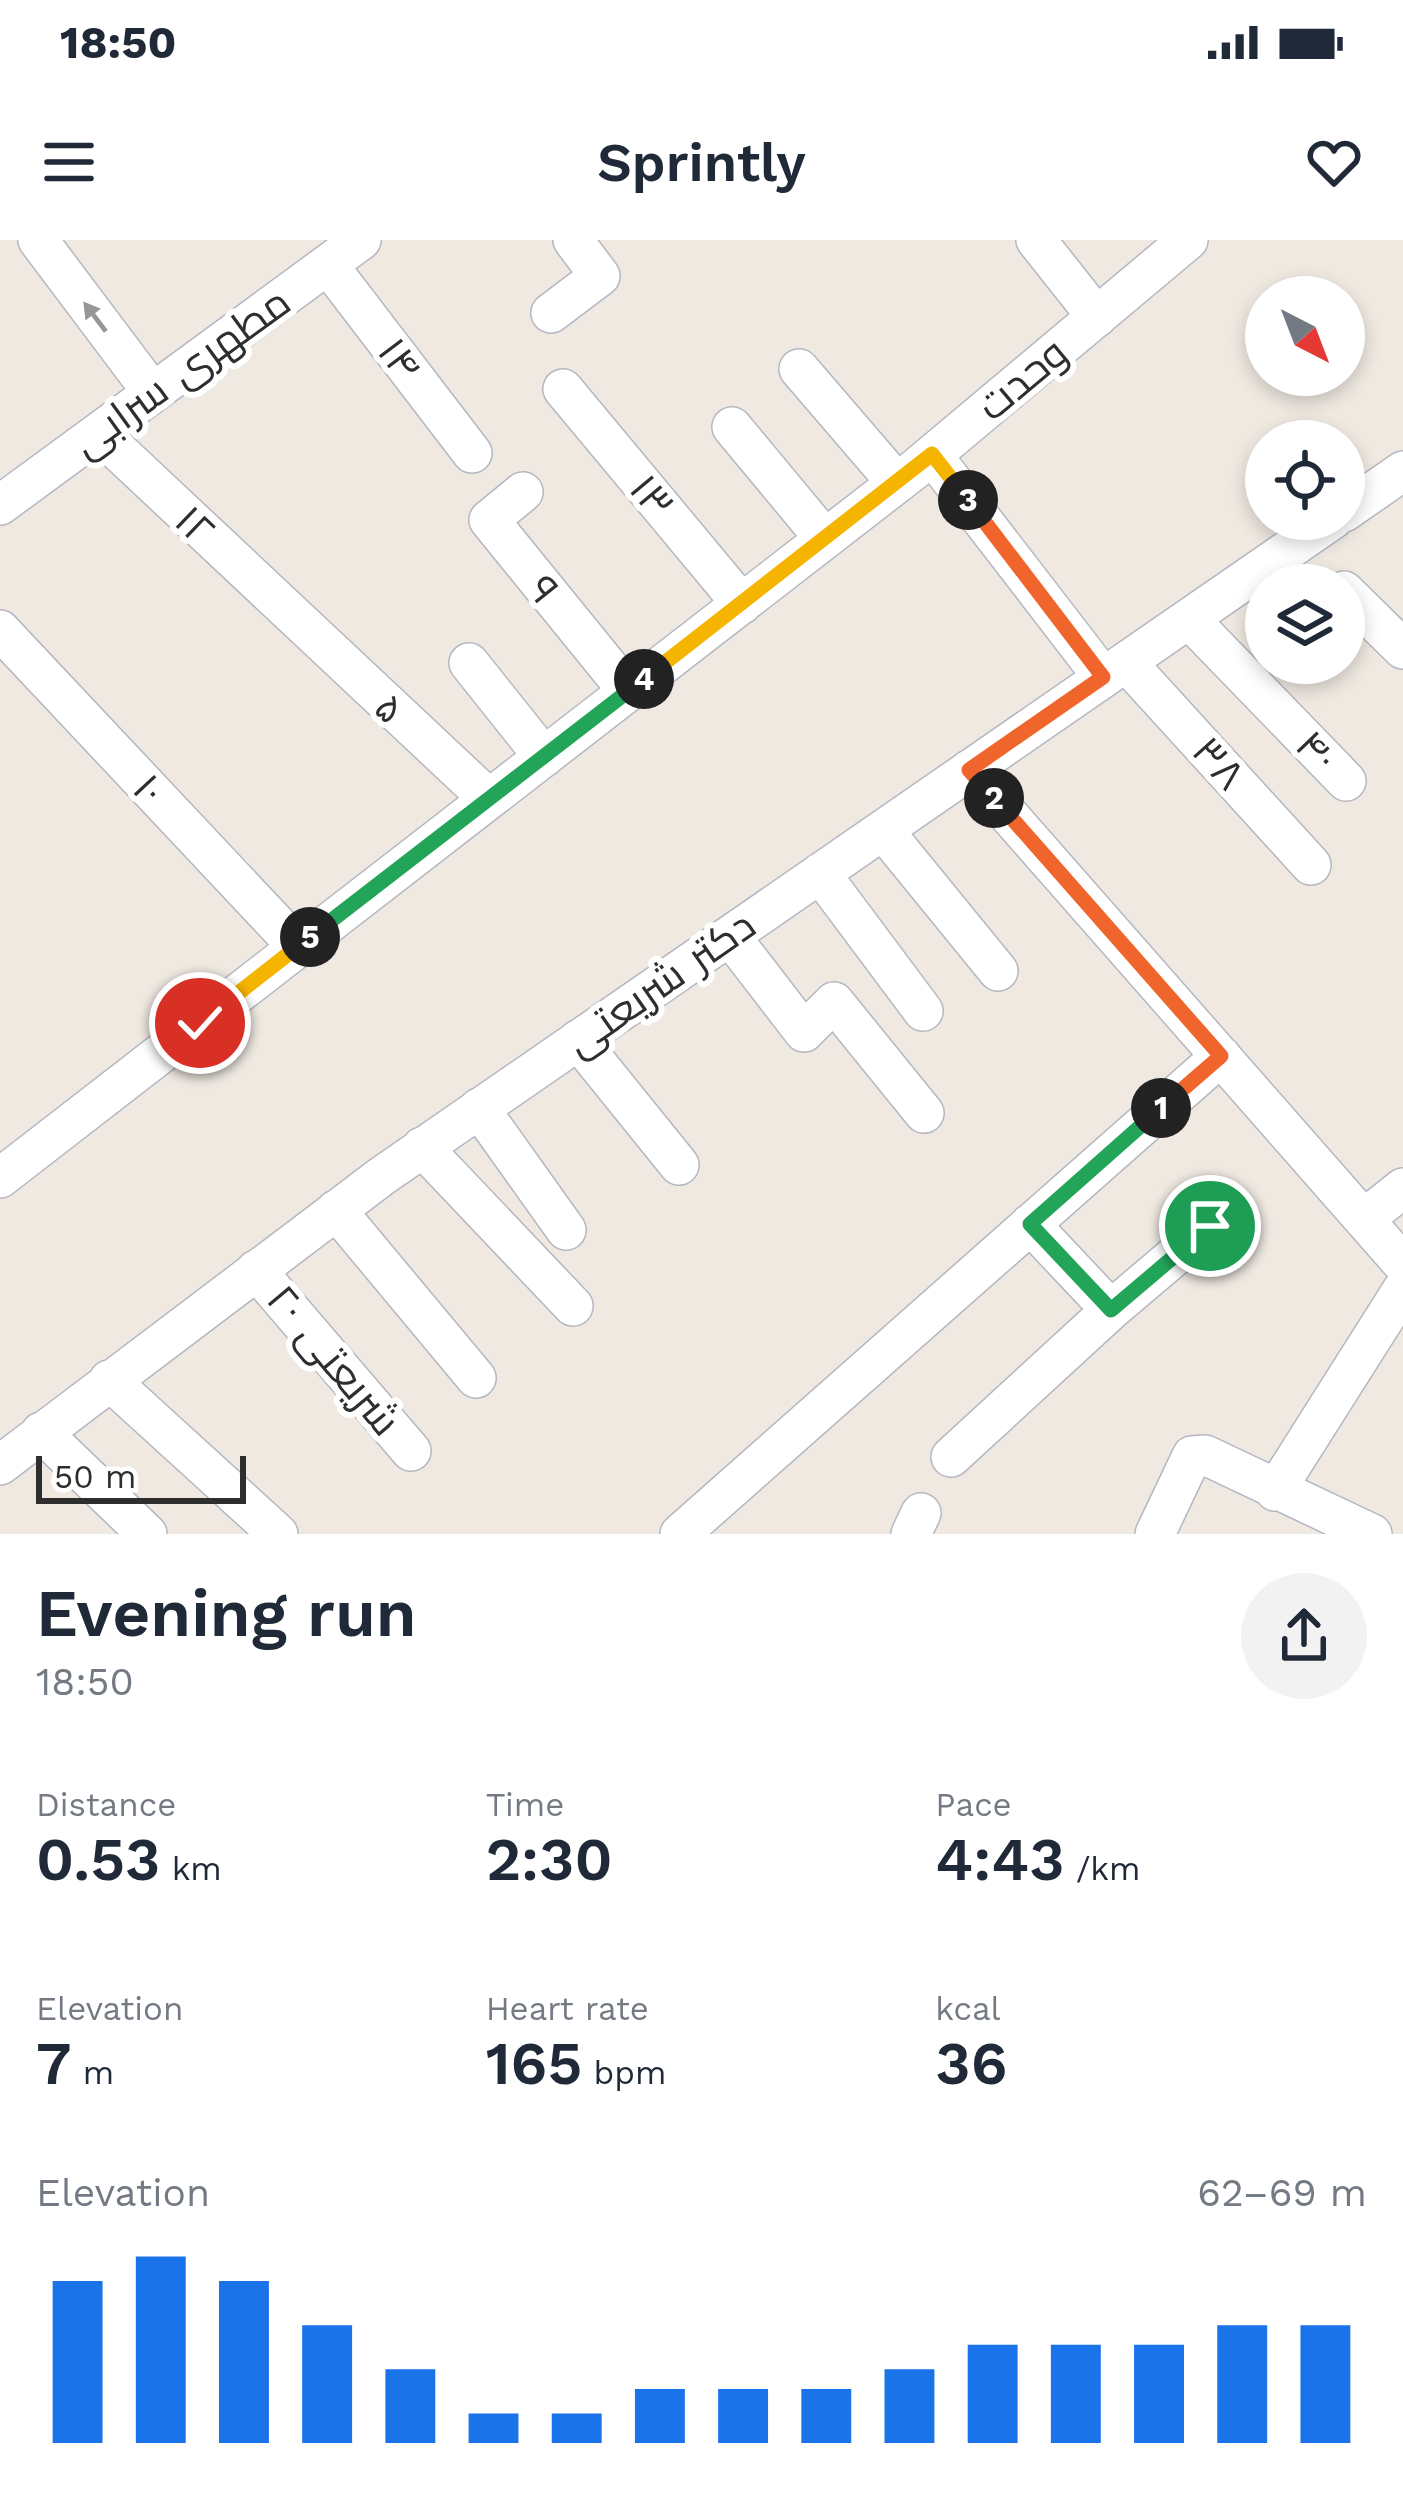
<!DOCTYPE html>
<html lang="en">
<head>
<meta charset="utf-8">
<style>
  :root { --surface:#fff; --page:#f2f2f3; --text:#1f2937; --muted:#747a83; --accent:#1a73e8 }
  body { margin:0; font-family:"Work Sans",Cairo,sans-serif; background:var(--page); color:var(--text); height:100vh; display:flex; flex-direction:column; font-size:45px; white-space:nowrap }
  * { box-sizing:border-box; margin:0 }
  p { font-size:39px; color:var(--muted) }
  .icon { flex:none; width:66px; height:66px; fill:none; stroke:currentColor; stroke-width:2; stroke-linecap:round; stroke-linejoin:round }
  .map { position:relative; height:1294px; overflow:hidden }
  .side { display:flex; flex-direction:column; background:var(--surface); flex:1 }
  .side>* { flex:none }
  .needle { width:78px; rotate:138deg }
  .controls { position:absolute; left:1245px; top:36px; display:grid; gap:24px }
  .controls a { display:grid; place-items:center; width:120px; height:120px; border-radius:50%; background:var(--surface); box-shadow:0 6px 18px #0003; font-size:60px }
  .scale { position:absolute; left:36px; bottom:30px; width:210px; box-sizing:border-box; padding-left:12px; border:6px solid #2e2e2e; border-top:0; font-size:33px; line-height:42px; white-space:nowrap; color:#2e2e2e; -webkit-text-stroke:9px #fff; paint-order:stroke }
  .pin { position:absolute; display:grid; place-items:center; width:102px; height:102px; color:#fff; margin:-51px; border:6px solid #fff; border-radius:50%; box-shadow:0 3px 12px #0007 }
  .km { position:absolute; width:60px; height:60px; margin:-30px; border-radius:50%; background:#222; color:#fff; font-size:33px; line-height:60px; text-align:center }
  .round { display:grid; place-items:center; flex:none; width:126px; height:126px; border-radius:63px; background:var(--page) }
  .summary { display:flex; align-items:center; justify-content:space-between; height:204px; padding:0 36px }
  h1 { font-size:66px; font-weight:600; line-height:90px }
  .stats { display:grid; grid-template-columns:repeat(3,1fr); gap:18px; height:204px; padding:12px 36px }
  .stats div { display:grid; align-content:center }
  .stats b { font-size:60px; font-weight:600 }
  .stats small { font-size:33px; font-weight:400 }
  .stats p { font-size:33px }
  .chart { height:336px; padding:24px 36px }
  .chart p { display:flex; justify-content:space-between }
  .chart svg { width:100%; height:216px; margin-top:12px; stroke:var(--accent); stroke-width:6 }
  .status { display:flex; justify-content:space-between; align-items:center; height:84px; padding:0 60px; background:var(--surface); direction:ltr }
  .status svg { height:33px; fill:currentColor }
  header { display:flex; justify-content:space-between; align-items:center; height:156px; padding:0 36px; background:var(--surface); font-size:54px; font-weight:600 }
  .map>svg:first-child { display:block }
</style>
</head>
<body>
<div class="status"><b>18:50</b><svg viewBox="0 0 49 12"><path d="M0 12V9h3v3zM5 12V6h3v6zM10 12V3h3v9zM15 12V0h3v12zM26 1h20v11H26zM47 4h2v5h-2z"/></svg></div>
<header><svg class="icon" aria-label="menu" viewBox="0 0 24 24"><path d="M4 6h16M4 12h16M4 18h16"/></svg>Sprintly<svg class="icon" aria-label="heart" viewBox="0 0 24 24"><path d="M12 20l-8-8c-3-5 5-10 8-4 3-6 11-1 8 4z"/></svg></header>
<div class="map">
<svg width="1403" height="1294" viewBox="0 0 1403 1294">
  <rect width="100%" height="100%" fill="#efe9e1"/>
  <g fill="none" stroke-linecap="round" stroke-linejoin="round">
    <!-- minor casing -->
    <g stroke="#b4b7c1" stroke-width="42">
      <path id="minor" d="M38,0L153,153
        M1036,0L1097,77
        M328,25L472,213
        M551,73L600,36L573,0
        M799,129L897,243
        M563,149L742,364
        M732,187L825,299
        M99,193L489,559
        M932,215L1103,437
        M523,252L489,280L628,451
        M0,265L361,0
        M1344,272L1403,231
        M1344,351L1403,409
        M1189,379L1346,541
        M0,390L298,707
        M1126,422L1311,625
        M469,423L544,517
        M969,530L1403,1024
        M883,590L998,731
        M820,633L923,771
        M730,696L804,792L834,762L924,873
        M578,800L679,925
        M479,868L566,990
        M422,907L573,1066
        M0,938L914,230L1188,0
        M336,970L476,1138
        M1364,979L1403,948
        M1030,984L1111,1070
        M256,1030L411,1211
        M109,1140L278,1294
        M41,1192L147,1294
        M951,1217L1111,1070L1210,986
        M0,1225L382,936L1333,279
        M1275,1251L1403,1049
        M680,1294L1221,816
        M911,1294L921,1273
        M1155,1294L1192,1216L1205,1215L1372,1294"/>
    </g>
    <!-- minor -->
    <use href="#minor" stroke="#fff" stroke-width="39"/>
  </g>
  <!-- one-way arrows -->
  <defs><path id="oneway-solid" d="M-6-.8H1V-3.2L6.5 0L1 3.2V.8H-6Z" transform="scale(3)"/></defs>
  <use fill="#969696" href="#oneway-solid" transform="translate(95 77) rotate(-127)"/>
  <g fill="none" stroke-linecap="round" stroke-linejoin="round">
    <!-- split-1 casing -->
    <g stroke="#fff" stroke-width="24">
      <path id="split-1" d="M1161,868L1030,984L1111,1070L1210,986"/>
    </g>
    <!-- split-2 casing -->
    <g stroke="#fff" stroke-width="24">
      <path id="split-2" d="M994,558L1221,816L1161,868"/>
    </g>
    <!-- split-3 casing -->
    <g stroke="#fff" stroke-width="24">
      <path id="split-3" d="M968,260L1103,437L969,530L994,558"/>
    </g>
    <!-- split-4 casing -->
    <g stroke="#fff" stroke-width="24">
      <path id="split-4" d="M644,439L932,214L968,260"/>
    </g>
    <!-- split-5 casing -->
    <g stroke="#fff" stroke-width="24">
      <path id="split-5" d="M310,697L644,439"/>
    </g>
    <!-- split-6 casing -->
    <g stroke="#fff" stroke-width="24">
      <path id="split-6" d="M200,783L310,697"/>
    </g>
    <!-- split-1 -->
    <use href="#split-1" stroke="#22a559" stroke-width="15"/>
    <!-- split-2 -->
    <use href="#split-2" stroke="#f0652b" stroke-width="15"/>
    <!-- split-3 -->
    <use href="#split-3" stroke="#f0652b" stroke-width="15"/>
    <!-- split-4 -->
    <use href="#split-4" stroke="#f5b400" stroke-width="15"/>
    <!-- split-5 -->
    <use href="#split-5" stroke="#22a559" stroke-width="15"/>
    <!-- split-6 -->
    <use href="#split-6" stroke="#f5b400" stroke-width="15"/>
  </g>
  <g text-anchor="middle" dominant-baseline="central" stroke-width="12" stroke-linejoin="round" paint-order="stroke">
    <!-- street labels -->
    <g font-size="42" fill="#2e2e2e" stroke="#fff">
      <text transform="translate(400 119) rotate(53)">۱۴</text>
      <text transform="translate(181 132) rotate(-36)">مطهری سرابی</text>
      <text transform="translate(1022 139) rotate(-40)">وحدت</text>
      <text transform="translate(652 256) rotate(50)">۱۳</text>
      <text transform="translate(195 285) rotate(44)">۱۲</text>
      <text transform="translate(544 349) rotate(51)">۹</text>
      <text transform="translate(390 468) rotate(43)">۵</text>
      <text transform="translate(1317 511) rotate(46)">۴۰</text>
      <text transform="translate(1219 523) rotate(48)">۳۸</text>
      <text transform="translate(149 549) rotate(47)">۱۰</text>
      <text transform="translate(660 743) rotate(-35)">دکتر شریعتی</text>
      <text transform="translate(334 1120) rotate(50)">شریعتی ۲۰</text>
    </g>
  </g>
</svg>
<div class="controls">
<a><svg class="needle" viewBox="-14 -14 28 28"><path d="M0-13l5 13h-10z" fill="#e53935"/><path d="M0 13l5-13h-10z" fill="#747a83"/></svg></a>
<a><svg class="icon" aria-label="locate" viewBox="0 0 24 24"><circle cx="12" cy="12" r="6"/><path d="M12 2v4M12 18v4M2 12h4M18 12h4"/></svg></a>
<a><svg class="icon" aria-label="layers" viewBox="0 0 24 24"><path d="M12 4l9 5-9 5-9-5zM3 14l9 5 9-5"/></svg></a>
</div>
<div class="scale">50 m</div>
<div class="pin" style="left:1210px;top:986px;background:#1e9e55"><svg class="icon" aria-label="arrive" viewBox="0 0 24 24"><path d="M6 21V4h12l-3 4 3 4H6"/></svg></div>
<div class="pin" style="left:200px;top:783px;background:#d93025"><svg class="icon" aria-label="check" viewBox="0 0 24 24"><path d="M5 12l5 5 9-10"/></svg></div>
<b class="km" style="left:1161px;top:868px">1</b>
<b class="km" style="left:994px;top:558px">2</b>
<b class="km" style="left:968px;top:260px">3</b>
<b class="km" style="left:644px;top:439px">4</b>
<b class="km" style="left:310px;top:697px">5</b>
</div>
<section class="side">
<div class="summary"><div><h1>Evening run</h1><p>18:50</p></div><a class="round"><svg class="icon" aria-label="share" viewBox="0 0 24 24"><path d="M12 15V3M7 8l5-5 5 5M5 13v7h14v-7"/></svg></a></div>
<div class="stats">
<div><p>Distance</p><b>0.53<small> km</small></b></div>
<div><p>Time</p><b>2:30</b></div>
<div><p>Pace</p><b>4:43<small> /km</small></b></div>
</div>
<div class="stats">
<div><p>Elevation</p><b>7<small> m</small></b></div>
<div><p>Heart rate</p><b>165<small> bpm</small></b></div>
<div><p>kcal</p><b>36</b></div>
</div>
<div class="chart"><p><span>Elevation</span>62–69 m</p>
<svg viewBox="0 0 160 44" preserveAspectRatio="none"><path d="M5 44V11M15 44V6M25 44V11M35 44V20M45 44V29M55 44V38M65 44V38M75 44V33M85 44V33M95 44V33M105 44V29M115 44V24M125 44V24M135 44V24M145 44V20M155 44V20"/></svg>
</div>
</section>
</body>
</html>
